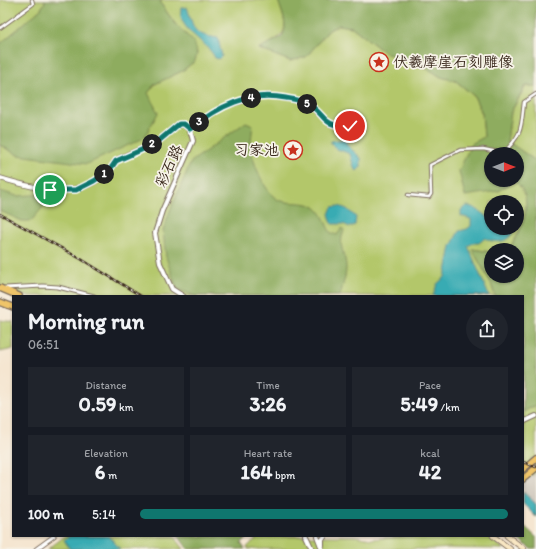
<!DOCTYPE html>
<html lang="en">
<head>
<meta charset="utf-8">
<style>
  :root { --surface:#171b24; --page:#20242c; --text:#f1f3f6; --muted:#9ea1a6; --accent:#0f766e }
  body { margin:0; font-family:Itim,"LXGW WenKai TC",sans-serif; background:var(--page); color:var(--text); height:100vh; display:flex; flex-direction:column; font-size:15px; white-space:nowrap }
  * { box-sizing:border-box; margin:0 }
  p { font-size:13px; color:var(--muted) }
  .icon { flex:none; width:22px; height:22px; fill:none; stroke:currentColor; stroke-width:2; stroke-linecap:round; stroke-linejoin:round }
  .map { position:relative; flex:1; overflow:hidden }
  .drawer { position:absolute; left:12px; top:295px; width:512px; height:242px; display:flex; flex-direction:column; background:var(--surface); border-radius:0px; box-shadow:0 1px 3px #0004 }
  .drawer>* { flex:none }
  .needle { width:26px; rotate:90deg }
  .buttons { position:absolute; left:484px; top:147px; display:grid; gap:8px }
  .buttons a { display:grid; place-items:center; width:40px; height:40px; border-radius:50%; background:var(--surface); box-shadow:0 1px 3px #0004; font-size:20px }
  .pin { position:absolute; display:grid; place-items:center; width:34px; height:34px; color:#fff; margin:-17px; border:2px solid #fff; border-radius:50%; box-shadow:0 1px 4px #0007 }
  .km { position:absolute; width:20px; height:20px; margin:-10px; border-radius:50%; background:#222; color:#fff; font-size:11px; line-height:20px; text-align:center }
  .round { display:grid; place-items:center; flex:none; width:42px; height:42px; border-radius:21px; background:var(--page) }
  .summary { display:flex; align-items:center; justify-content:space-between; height:68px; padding:0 16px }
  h1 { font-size:22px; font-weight:700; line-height:30px }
  .metrics { display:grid; grid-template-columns:repeat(3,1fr); gap:6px; height:68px; padding:4px 16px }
  .metrics div { display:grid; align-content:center; border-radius:0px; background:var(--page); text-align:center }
  .metrics b { font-size:20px; font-weight:700 }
  .metrics small { font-size:11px; font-weight:400 }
  .metrics p { font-size:11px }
  ul { padding:0 16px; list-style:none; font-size:13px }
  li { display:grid; grid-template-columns:64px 48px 1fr; align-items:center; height:30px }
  li i { height:10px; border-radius:5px; background:var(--accent) }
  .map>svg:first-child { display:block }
</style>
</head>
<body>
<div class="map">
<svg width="536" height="549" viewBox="0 0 536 549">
  <rect width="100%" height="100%" fill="#f7f3e8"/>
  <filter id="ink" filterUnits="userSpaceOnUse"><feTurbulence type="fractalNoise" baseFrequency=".025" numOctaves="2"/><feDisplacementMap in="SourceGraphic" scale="8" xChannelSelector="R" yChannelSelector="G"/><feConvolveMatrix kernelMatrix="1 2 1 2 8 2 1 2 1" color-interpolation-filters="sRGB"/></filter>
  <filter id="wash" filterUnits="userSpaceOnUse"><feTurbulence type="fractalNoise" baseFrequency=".012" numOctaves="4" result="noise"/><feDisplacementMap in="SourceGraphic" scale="16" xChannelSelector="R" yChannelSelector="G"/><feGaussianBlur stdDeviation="0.9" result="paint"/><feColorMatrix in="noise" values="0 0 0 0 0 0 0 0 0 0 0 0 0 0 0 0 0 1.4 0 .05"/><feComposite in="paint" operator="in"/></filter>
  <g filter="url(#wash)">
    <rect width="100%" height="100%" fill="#f5e6d1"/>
    <!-- industrial -->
    <path fill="#cbc3b8" d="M523,457L536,462V504L523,492Z"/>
    <!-- green -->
    <path fill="#b3c76b" stroke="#777844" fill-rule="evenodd" d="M0,0H44L45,2L41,9L0,44Z
      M161,0H278C289,32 289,33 259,49L290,61L306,57L329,30L339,25L352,27L384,52L430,70L441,77L456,81L474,96L482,114L484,137L459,171L498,191L515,181C536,199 523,228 509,249L491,250V252L472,249L491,283L495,296H19L0,288V145L18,155L148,93L155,84L182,71L195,61L197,53L194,42L176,25L161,4ZM491,202H517V228H491Z
      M526,86H536V161L507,141L511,112Z
      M0,320L13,322V349L0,352Z
      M536,405V458L530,459L536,462V472L523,483V412Z
      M65,536H174L184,549H48Z
      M253,536H355L372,539L409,536H488L504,549L448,548L436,549H248L247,547L256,539Z"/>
    <!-- forest -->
    <path fill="#8eac5f" stroke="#646b3e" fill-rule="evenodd" d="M44,0H161V4L176,25L194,42L197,53L195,61L182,71L155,84L148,93L158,113L144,138L87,164L18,155L0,145V44L41,9L45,2Z
      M278,0H536V86H525L511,112L507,141L536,161V405L523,412V296H495L491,283L472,249L491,252V276H517V250H505L509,249C523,228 536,199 515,181L498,191L465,196L459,171L471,144L484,137L482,113L474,96L456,81L441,77L430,70L384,52L352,27L339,25L329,30L306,57L290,61L259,49C265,44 276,41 281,37C290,27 281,11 278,0ZM491,154H517V180H491Z
      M246,122L253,125C252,132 251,139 251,147C252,161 266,197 281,201C291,204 306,201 315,207C324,213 325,224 331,233L337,235L342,228L344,230C337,249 346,252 346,268C346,277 342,287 340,296H195L177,289L166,257L163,231L170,211L191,162Z
      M0,191L17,196L49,194V200L31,221H22L0,211Z
      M523,525L536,537V549H531L514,536H523Z
      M178,536H243L246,539L241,543L245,549H188Z"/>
    <!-- water -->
    <path fill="#39abb3" stroke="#3a6a68" d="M187,7C195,31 192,34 218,38L222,56L219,59L215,58C207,40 177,31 181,8Z
      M345,139L348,146L361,158V167L357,171L354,168L350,154L337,149L331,143V141Z
      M339,206L347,209L356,217L355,225L350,227L343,224H332L329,214L332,207Z
      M466,206C477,206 482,215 491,219V228H513C513,242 495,245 485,238L479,243H473L468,246L489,296H433L437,284L445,277L451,246L459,231L467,229L471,226V219L461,216V210Z
      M523,492L536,504V517L523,504Z
      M70,536H109L120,549H70L64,540Z"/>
  </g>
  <g filter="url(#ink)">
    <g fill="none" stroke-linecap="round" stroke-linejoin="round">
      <!-- pedestrian casing -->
      <g stroke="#7c6c5d" stroke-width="4.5">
        <path id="pedestrian" d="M0,28L33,4L32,0
          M190,129L210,114L225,106L267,95L306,103L331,125H358
          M408,195L429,197L431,194L430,165L460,150L483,149L503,153C523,134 521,128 524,102L536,94"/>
      </g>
      <!-- minor casing -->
      <g stroke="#7c6c5d" stroke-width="5">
        <path id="minor" d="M5,288L43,286L58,287L94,296
          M36,549L54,536"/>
      </g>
      <!-- tertiary casing -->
      <g stroke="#7c6c5d" stroke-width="6">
        <path id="tertiary" d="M0,178C36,189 79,201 109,171C112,168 113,163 116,161C127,152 143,151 155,143C163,138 171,130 179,124C189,125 191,132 193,141L162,211L155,233L160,263L172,289L183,296
          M523,422L536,416
          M306,536L312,549
          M317,536L322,549
          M322,545V540L325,536"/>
      </g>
      <!-- secondary casing -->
      <g stroke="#7c6c5d" stroke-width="6">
        <path id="secondary" d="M493,536L510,549
          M507,536L524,549"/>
      </g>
      <!-- trunk casing -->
      <g stroke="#7c6c5d" stroke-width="8">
        <path id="trunk" d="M0,288L19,296
          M0,302L13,307
          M523,469L536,458
          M523,479L536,468"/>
      </g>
      <!-- pedestrian -->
      <use href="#pedestrian" stroke="#fff" stroke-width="2.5"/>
      <!-- minor -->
      <use href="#minor" stroke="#fff" stroke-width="3"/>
      <!-- tertiary -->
      <use href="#tertiary" stroke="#fff" stroke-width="4"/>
      <!-- secondary -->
      <use href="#secondary" stroke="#f9e7c3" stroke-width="4.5"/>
      <!-- trunk -->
      <use href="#trunk" stroke="#efc469" stroke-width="5.5"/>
      <!-- rail casing -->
      <g stroke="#3b2a1e" stroke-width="2.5">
        <path id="rail" d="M0,214L81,259L141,296
          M523,462L536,467"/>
      </g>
      <!-- rail -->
      <use href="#rail" stroke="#f7f3e8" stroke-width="1" stroke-dasharray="3" stroke-linecap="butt"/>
    </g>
  </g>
  <g fill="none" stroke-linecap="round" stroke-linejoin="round" filter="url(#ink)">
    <!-- route casing -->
    <g stroke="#fff" stroke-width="8">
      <path id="route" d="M50,190H76L94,181L109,171L116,161L155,144L179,124H184L190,129C219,106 248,91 286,98C292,99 300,100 306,103C329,115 318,126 350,126"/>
    </g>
    <!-- route -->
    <use href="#route" stroke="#0f766e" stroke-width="5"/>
  </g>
  <!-- icons -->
  <defs>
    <g id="sight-ring" transform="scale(1)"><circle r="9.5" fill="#f7f3e8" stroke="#c8321e" stroke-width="1.5"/><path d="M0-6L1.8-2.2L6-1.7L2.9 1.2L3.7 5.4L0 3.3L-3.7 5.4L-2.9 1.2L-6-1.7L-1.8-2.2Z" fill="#c8321e"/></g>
  </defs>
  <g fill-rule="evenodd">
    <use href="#sight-ring" x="379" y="62"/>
    <use href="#sight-ring" x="293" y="150"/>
  </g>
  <g text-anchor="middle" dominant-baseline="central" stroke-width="3.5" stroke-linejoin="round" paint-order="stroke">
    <!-- poi labels -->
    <g font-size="15" fill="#3b2a1e" stroke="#f7f3e8" text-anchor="start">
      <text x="393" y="62">伏羲摩崖石刻雕像</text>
      <text x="279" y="150" text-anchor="end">习家池</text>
    </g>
    <!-- street labels -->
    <g font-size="15" fill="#3b2a1e" stroke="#f7f3e8">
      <text transform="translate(169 166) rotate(-65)">彩石路</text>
    </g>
  </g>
</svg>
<div class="buttons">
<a><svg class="needle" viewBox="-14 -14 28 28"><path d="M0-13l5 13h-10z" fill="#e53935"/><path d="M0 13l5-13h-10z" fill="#9ea1a6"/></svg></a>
<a><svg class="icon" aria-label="locate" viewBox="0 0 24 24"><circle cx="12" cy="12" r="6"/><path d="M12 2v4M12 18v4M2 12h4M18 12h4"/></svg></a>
<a><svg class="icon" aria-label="layers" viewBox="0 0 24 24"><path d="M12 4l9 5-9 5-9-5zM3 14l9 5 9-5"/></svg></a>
</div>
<div class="pin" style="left:50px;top:190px;background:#1e9e55"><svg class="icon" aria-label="arrive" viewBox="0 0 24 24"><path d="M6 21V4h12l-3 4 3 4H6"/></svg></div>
<div class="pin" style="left:350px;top:126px;background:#d93025"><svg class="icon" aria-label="check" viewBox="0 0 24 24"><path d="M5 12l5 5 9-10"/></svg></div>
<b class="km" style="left:104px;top:174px">1</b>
<b class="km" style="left:152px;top:144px">2</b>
<b class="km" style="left:199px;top:122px">3</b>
<b class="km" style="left:251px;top:98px">4</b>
<b class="km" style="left:307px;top:104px">5</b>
<section class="drawer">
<div class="summary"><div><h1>Morning run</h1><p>06:51</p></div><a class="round"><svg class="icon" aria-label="share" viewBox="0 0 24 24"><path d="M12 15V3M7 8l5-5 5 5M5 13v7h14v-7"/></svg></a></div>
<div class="metrics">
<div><p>Distance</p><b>0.59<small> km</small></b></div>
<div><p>Time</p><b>3:26</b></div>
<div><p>Pace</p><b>5:49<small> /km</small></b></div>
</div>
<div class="metrics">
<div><p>Elevation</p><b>6<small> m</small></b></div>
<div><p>Heart rate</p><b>164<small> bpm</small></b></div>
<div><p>kcal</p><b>42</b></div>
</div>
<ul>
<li><b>100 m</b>5:14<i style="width:100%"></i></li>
</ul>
</section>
</div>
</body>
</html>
